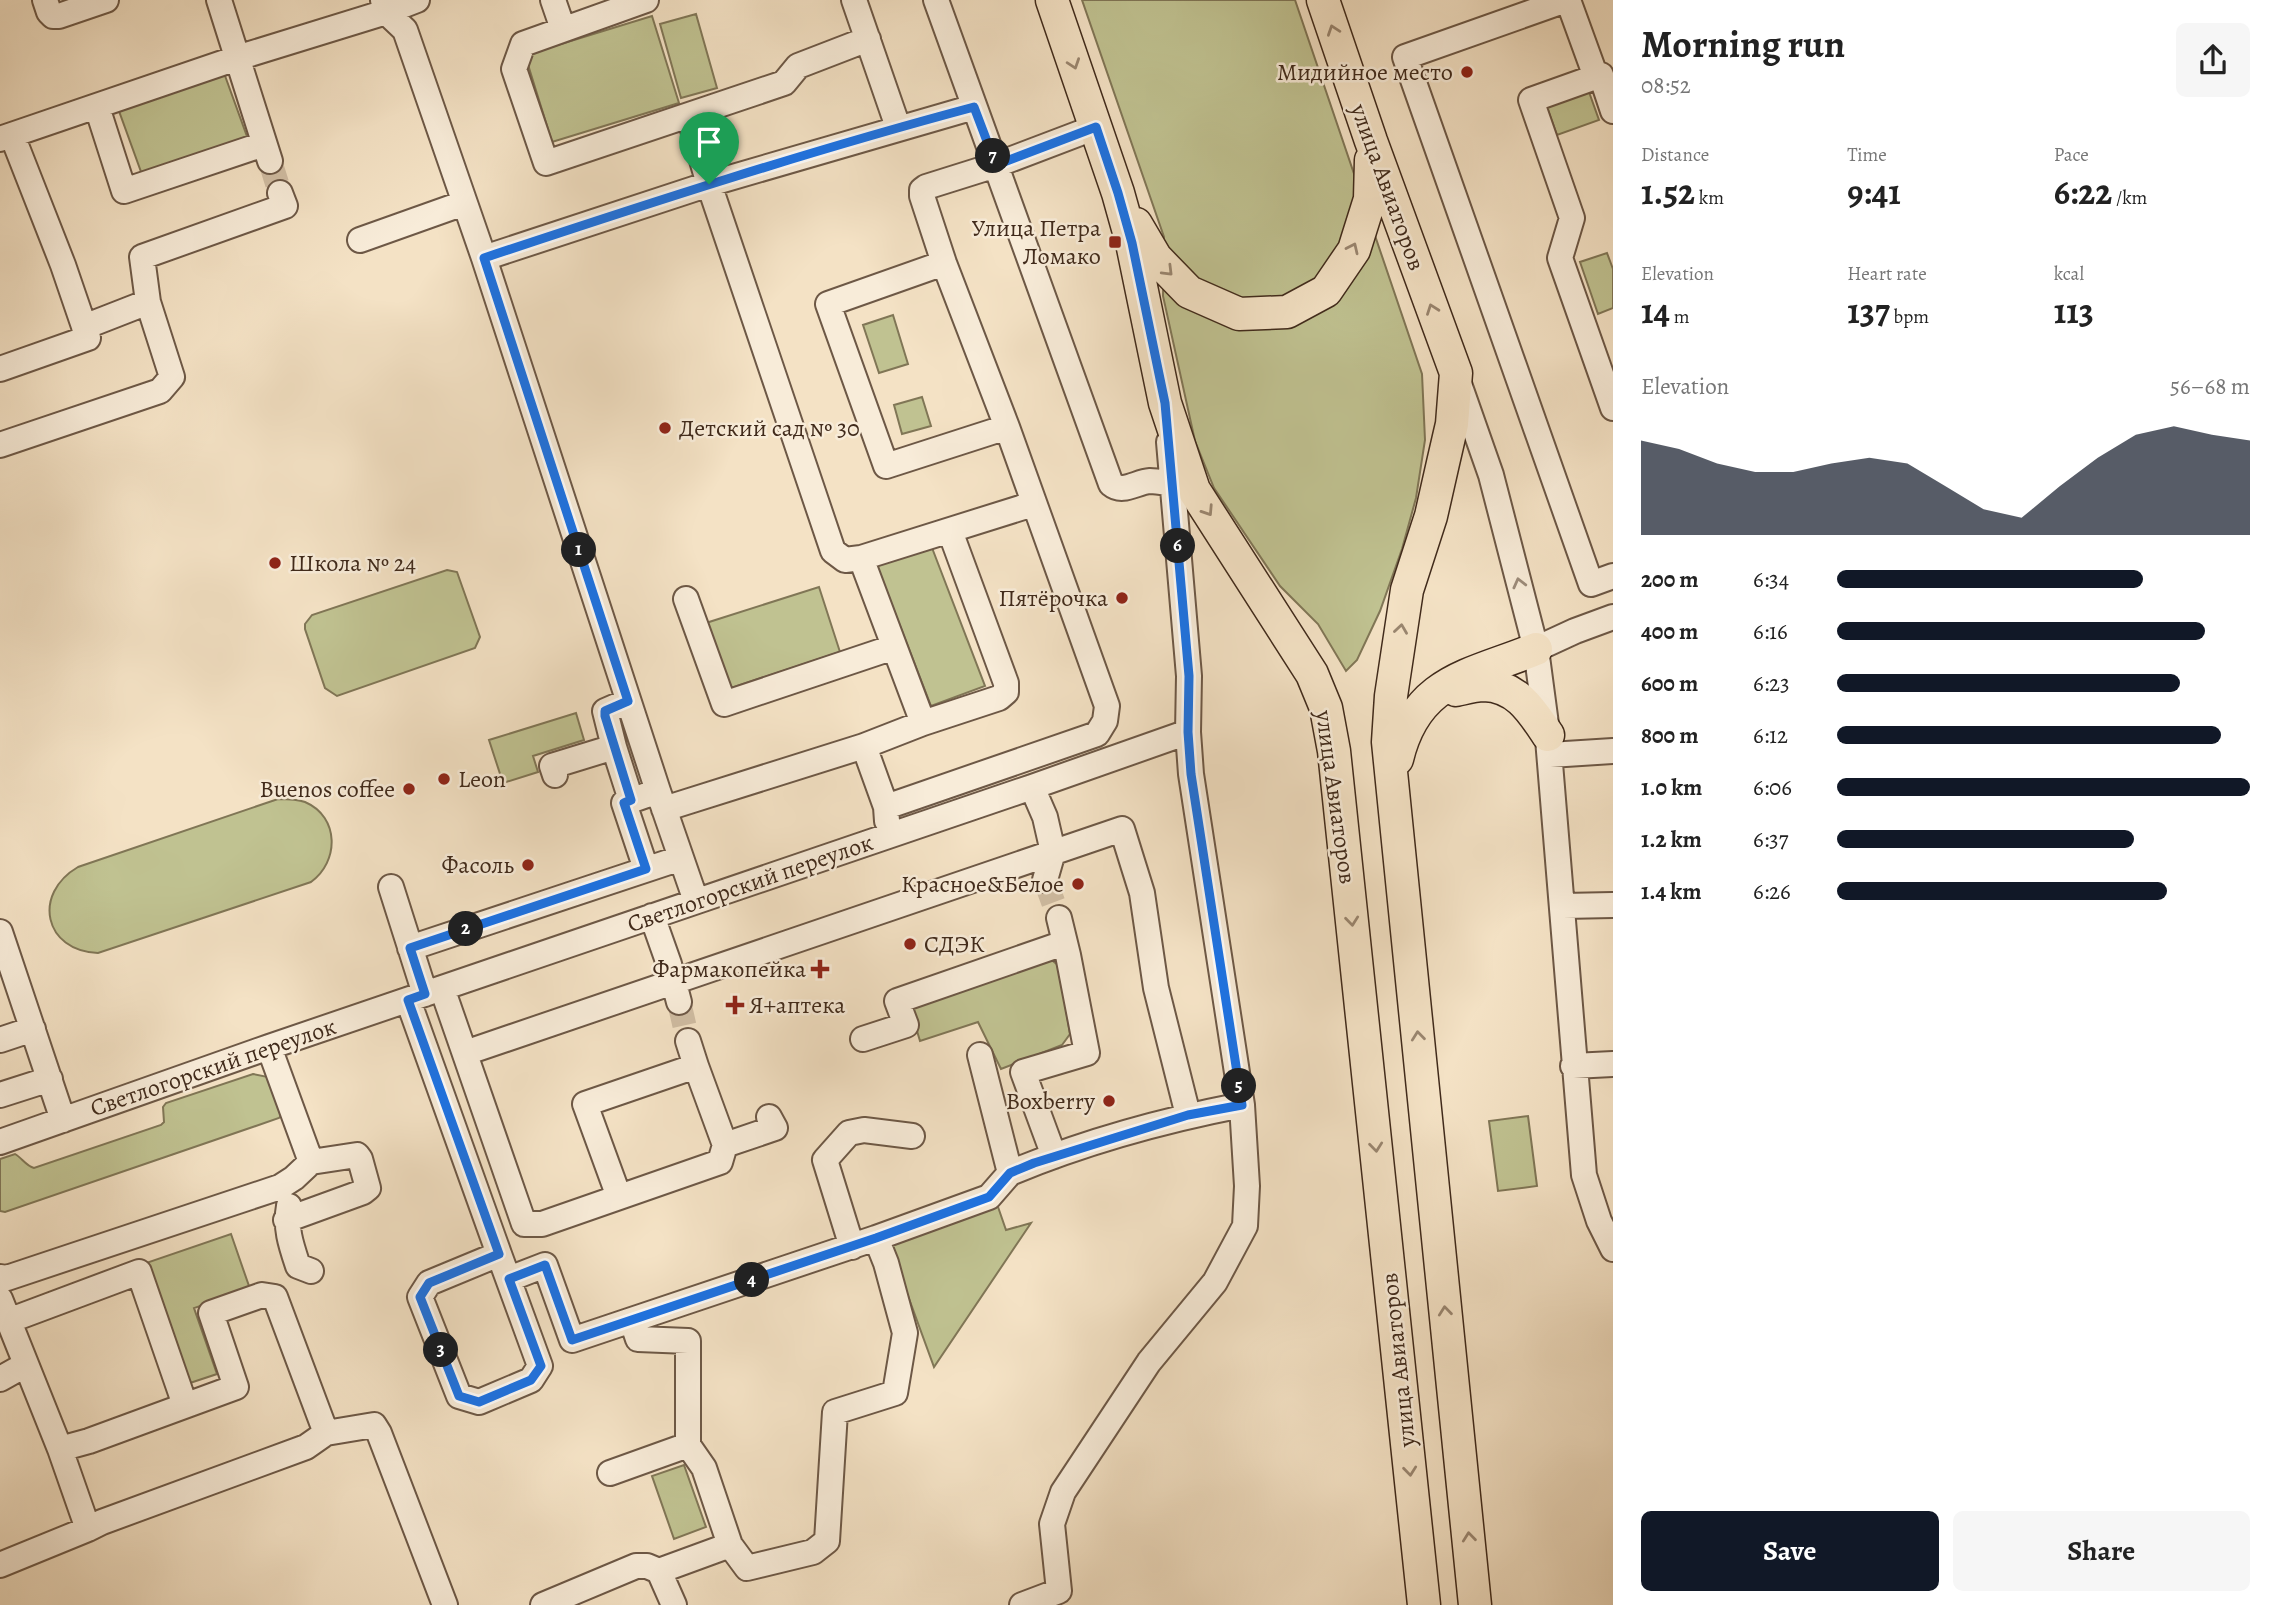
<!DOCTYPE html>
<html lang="en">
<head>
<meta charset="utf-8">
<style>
  :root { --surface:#fff; --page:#f6f6f6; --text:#222; --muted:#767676; --accent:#111827 }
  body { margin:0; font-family:Alegreya,serif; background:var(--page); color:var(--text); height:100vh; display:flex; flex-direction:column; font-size:26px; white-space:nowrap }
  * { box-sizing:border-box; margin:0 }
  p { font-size:23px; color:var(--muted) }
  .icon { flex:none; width:38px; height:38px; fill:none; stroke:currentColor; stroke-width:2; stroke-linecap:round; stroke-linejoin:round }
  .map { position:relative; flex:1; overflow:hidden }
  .drawer { display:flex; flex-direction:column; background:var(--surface); width:665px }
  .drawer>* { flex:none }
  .pin { position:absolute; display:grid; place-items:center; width:60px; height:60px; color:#fff; margin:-72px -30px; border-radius:50% 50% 50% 0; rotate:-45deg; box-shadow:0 0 7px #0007 }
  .pin .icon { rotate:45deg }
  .km { position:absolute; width:35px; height:35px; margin:-18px; border-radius:50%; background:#222; color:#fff; font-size:19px; line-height:35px; text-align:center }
  .round { display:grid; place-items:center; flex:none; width:74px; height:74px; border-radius:10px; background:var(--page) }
  .summary { display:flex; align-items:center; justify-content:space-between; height:119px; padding:0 28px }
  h1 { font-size:38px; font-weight:700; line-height:52px }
  .figures { display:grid; grid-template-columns:repeat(3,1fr); gap:10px; height:119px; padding:7px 28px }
  .figures div { display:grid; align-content:center }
  .figures b { font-size:35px; font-weight:700 }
  .figures small { font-size:19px; font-weight:400 }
  .figures p { font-size:19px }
  .chart { height:196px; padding:14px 28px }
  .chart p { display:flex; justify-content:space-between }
  .chart svg { width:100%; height:126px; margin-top:7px; fill:var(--accent); opacity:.7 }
  .cta { display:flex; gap:14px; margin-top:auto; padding:14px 28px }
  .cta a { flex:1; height:80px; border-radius:10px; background:var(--accent); color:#fff; font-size:28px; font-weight:700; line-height:80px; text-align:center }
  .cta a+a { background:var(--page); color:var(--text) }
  ul { padding:0 28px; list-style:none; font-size:23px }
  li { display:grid; grid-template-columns:112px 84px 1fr; align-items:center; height:52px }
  li i { height:18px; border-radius:9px; background:var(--accent) }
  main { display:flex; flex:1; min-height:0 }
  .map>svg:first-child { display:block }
</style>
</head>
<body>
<main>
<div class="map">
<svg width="1613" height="1605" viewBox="0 0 1613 1605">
  <rect width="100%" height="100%" fill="#f4e2c5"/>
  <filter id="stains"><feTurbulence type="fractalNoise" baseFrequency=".00286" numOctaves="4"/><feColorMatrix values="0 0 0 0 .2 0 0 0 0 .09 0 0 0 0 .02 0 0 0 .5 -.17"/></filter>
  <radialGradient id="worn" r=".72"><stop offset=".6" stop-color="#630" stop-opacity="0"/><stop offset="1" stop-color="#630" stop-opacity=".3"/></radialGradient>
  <!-- green -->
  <path fill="#c0c291" stroke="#807656" stroke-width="2" d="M1082,0H1295L1422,374L1425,440L1416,498L1402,549L1380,611L1357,660L1346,671L1318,624L1280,586L1214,488L1195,441L1163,296L1164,237Z
    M696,14L717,88L681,98L660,24Z
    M652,16L679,103L552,142L525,55Z
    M224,73L249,142L144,180L119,111Z
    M1589,92L1599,120L1557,135L1547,107Z
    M1607,253L1613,269V308L1598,314L1580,262Z
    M893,315L908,364L879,373L863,325Z
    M922,397L931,426L902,434L894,405Z
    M929,540L985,686L931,706L875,561Z
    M447,570L457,572L480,637L475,648L337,696L325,688L305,629V624L312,615Z
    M819,587L840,652L728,689L706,623Z
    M576,713L584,740L533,756L538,772L503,783L489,740Z
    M278,799C287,799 297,799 305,802C340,817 339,862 311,882L98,953C44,951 32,894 78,867Z
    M1048,957L1059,966L1070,1034L1062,1045L1001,1069L978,1022L920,1041L912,1014L913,1007Z
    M253,1074L268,1077L282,1115L279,1118L5,1212L0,1211V1159L15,1154C22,1158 26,1166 34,1168L161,1125L164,1122L163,1107L166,1103Z
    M1528,1116L1537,1186L1498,1191L1489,1121Z
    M997,1204L1006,1230L1031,1223L934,1367L889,1244Z
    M231,1234L250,1289L194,1308L217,1374L187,1384L146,1263Z
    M684,1465L706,1527L674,1539L652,1476Z"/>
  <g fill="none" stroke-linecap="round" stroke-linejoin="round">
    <!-- minor-tunnel -->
    <path stroke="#d0bda3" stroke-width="24" stroke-dasharray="24 12" stroke-linecap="butt" d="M270,161L280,193
      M1045,880L1059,918
      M679,1002L688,1041"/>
    <!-- minor casing -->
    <g stroke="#6d5846" stroke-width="28">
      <path id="minor" d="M45,0L49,12L53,16H59L106,0
        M219,0L270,161
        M383,0L386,12L405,30L484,258L658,791L696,901
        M553,0L563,29
        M646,0L523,44L514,69L546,163L784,83L798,66L868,39
        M854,0L898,127
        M936,0L1111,484C1123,494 1136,482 1150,481C1157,481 1166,483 1173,484
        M1566,0L1405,57L1591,584L1613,576
        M1568,0L1596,77
        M97,107L124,191L264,144
        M1613,111L1601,75L1531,100L1572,218L1560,258L1613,408
        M689,116L709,184L833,551L845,560L861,558L1033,504
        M12,135L63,265L88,338
        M0,139L237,58L386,12L417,0
        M360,240L464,203
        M484,258L709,184L974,107
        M944,263L828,304L886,466L1007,427
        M0,369L88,338L84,327L148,302
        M1458,381L1491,475L1536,649L1548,739L1584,1175L1599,1221L1613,1249
        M0,445L160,391L172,377L148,302L142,257L285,206L280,193
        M861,558L923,723
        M686,599L724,704L894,647
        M1536,649L1575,631L1613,617
        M864,746L886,807L887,821
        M614,747L631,800
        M1550,755L1613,751
        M555,775L552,766L614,747L605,711L628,701
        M1032,787L1045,817L1053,852L1045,880
        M886,807L1097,734L1105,721L1107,706L1007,427L944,263L922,196V190L926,187L996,165L1096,127
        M664,809L864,746L923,723L999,698L1006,692V683L950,531
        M646,869L624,803L658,791
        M391,887L425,994
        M1563,906L1613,905
        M652,916L669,964L679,1002
        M0,932L63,1120
        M410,948L681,858
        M442,988L524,1224H542L720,1162L725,1145L696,1066L585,1104L619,1197
        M408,1000L499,1254
        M863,1039L906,1025L897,1001L1064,943
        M0,1040L33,1029
        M688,1041L696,1066
        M465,1053L1122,829L1142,893L1156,988L1188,1115
        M1573,1066L1613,1064
        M0,1095L50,1079
        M0,1142L269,1047L1032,787L1188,732
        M725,1145L775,1128L769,1117
        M1054,1156L1023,1072L1087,1053L1068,955L1059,918
        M1010,1173C1082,1143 1165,1120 1242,1105
        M289,1206C285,1228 291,1245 298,1266L311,1271
        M286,1220L363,1192L368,1188L360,1159L357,1155L311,1162
        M852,1247L825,1160L849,1133L864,1130L912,1136
        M499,1254L540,1366L531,1380L479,1402L459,1396L420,1297L429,1283Z
        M0,1277L7,1278L280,1187L294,1178L311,1162L269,1047
        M509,1279L545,1265L572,1340L876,1238
        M0,1299L60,1449
        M8,1321L139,1272L185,1405
        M632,1321L638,1339L688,1341V1445L704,1468L730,1545
        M0,1379L25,1365
        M326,1433L374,1425L379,1433L445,1605
        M610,1473L688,1445
        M0,1565L88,1529L102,1522L306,1447L326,1433L275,1297L262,1295L211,1313L236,1387L89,1441L60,1449L88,1529
        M659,1571L730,1545L747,1568L813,1552L827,1541L835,1412L895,1393L905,1333L886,1263L876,1238L989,1197L1010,1173L980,1055
        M543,1605L636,1566H647L659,1571L674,1605
        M1022,1605L1059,1591L1052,1524L1063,1492L1149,1362L1215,1282L1245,1226L1247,1186L1242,1105L1191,774L1188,732L1189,676L1169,442"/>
    </g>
    <!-- major casing -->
    <g stroke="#402a1b" stroke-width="35">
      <path id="major" d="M1052,0L1118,193L1132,243L1165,403L1194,490L1312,674L1326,708L1334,751L1424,1605
        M1323,0L1371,141L1456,373L1452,424L1443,463L1431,516L1407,590L1391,696L1388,742L1475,1605
        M1136,224L1156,258L1189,292L1239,314L1287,312L1326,291L1354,250L1370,199L1371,160
        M1456,690C1465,688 1475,685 1484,685C1517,686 1532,711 1548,735
        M1397,759C1416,679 1470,676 1536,649"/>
    </g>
    <!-- minor -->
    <use href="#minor" stroke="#f8ecd9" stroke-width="24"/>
    <!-- major -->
    <use href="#major" stroke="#f4e2c5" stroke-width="32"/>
  </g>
  <!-- one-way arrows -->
  <defs><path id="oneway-chevron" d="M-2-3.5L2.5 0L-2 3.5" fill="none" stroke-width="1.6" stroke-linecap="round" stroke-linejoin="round" transform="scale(1.75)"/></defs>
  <g stroke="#9a8670">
    <use href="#oneway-chevron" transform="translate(1333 30) rotate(-109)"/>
    <use href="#oneway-chevron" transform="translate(1074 64) rotate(71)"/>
    <use href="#oneway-chevron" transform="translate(1353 248) rotate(-65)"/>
    <use href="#oneway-chevron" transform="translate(1168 271) rotate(45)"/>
    <use href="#oneway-chevron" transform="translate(1432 309) rotate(-110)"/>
    <use href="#oneway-chevron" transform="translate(1208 511) rotate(57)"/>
    <use href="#oneway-chevron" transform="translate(1401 629) rotate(-82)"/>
    <use href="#oneway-chevron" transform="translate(1352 921) rotate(84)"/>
    <use href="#oneway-chevron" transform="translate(1418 1036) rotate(-96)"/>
    <use href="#oneway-chevron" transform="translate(1376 1147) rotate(84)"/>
    <use href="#oneway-chevron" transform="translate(1445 1311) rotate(-96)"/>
    <use href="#oneway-chevron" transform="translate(1410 1471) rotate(84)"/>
    <use href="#oneway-chevron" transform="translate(1469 1537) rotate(-96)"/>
  </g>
  <use stroke="#9c8b7a" href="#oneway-chevron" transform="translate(1519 583) rotate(-104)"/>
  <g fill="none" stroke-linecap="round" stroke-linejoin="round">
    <!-- route casing -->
    <g stroke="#fff" stroke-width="14">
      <path id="route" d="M974,107L996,165L1096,127L1118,193L1132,243L1165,403L1189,676L1188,732L1191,774L1242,1105L1188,1115L1034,1163L1010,1173L989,1197L876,1238L572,1340L545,1265L509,1279L541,1366L531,1380L479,1402L459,1396L420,1297L429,1283L499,1254L408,1000L425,994L410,948L646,869L624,803L631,800L605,716V711L628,701L484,258C646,204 809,151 974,107Z"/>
    </g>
    <!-- route -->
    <use href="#route" stroke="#1a73e8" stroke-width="9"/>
  </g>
  <!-- markers -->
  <g fill="#8f2418" stroke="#f8ecd9" stroke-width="2.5">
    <circle cx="1467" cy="72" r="7"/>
    <rect x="1108" y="235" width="14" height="14" rx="3.5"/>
    <circle cx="665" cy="428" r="7"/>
    <circle cx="275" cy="563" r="7"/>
    <circle cx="1122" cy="598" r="7"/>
    <circle cx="444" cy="779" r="7"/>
    <circle cx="409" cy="789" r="7"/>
    <circle cx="528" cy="865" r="7"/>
    <circle cx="1078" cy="884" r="7"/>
    <circle cx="910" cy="944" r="7"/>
    <path d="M816.5 958.5h7v7h7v7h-7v7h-7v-7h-7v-7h7z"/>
    <path d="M731.5 994.5h7v7h7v7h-7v7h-7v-7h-7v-7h7z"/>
    <circle cx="1109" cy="1101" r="7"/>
  </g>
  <g text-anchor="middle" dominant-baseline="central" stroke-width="5" stroke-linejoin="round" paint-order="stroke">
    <!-- poi labels -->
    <g font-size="24" fill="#402a1b" stroke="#f8ecd9" text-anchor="end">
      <text x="1453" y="72">Мидийное место</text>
      <text x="1101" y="228">Улица Петра<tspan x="1101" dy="28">Ломако</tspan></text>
      <text x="679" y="428" text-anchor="start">Детский сад № 30</text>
      <text x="289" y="563" text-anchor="start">Школа № 24</text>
      <text x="1108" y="598">Пятёрочка</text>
      <text x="458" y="779" text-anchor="start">Leon</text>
      <text x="395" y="789">Buenos coffee</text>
      <text x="514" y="865">Фасоль</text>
      <text x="1064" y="884">Красное&amp;Белое</text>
      <text x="924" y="944" text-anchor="start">СДЭК</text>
      <text x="806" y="969">Фармакопейка</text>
      <text x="749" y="1005" text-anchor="start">Я+аптека</text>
      <text x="1095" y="1101">Boxberry</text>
    </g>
    <!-- street labels -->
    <g font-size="24" fill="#402a1b" stroke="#f8ecd9">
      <text transform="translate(1388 187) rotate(70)">улица Авиаторов</text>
      <text transform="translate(1336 797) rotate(82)">улица Авиаторов</text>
      <text transform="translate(750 883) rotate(-19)">Светлогорский переулок</text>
      <text transform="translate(213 1067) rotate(-19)">Светлогорский переулок</text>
      <text transform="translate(1398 1360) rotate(-96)">улица Авиаторов</text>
    </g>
  </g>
  <rect width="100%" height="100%" filter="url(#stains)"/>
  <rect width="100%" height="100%" fill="url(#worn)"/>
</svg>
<div class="pin" style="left:709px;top:184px;background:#1e9e55"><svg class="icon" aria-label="arrive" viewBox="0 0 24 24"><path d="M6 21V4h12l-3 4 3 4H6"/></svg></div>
<b class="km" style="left:579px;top:550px">1</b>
<b class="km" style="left:466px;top:929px">2</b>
<b class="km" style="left:441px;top:1350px">3</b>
<b class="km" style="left:752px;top:1280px">4</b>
<b class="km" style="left:1239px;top:1086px">5</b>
<b class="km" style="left:1178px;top:546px">6</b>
<b class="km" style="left:993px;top:156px">7</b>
</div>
<section class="drawer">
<div class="summary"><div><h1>Morning run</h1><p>08:52</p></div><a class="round"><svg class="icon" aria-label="share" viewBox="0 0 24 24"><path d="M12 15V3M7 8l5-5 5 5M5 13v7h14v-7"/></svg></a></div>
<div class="figures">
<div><p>Distance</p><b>1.52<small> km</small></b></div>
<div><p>Time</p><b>9:41</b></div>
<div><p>Pace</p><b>6:22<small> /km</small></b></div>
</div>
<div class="figures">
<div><p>Elevation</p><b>14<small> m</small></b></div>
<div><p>Heart rate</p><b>137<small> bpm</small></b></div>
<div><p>kcal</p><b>113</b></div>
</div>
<div class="chart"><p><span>Elevation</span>56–68 m</p>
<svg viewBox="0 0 160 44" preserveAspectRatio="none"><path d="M0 44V11L10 14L20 19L30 22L40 22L50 19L60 17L70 19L80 27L90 35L100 38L110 27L120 17L130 9L140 6L150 9L160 11V44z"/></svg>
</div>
<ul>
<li><b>200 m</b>6:34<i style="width:74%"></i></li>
<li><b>400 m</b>6:16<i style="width:89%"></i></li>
<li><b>600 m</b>6:23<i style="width:83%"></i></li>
<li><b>800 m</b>6:12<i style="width:93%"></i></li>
<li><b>1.0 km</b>6:06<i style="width:100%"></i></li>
<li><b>1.2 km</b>6:37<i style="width:72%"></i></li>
<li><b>1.4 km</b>6:26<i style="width:80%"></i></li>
</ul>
<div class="cta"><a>Save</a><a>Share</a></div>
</section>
</main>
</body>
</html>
